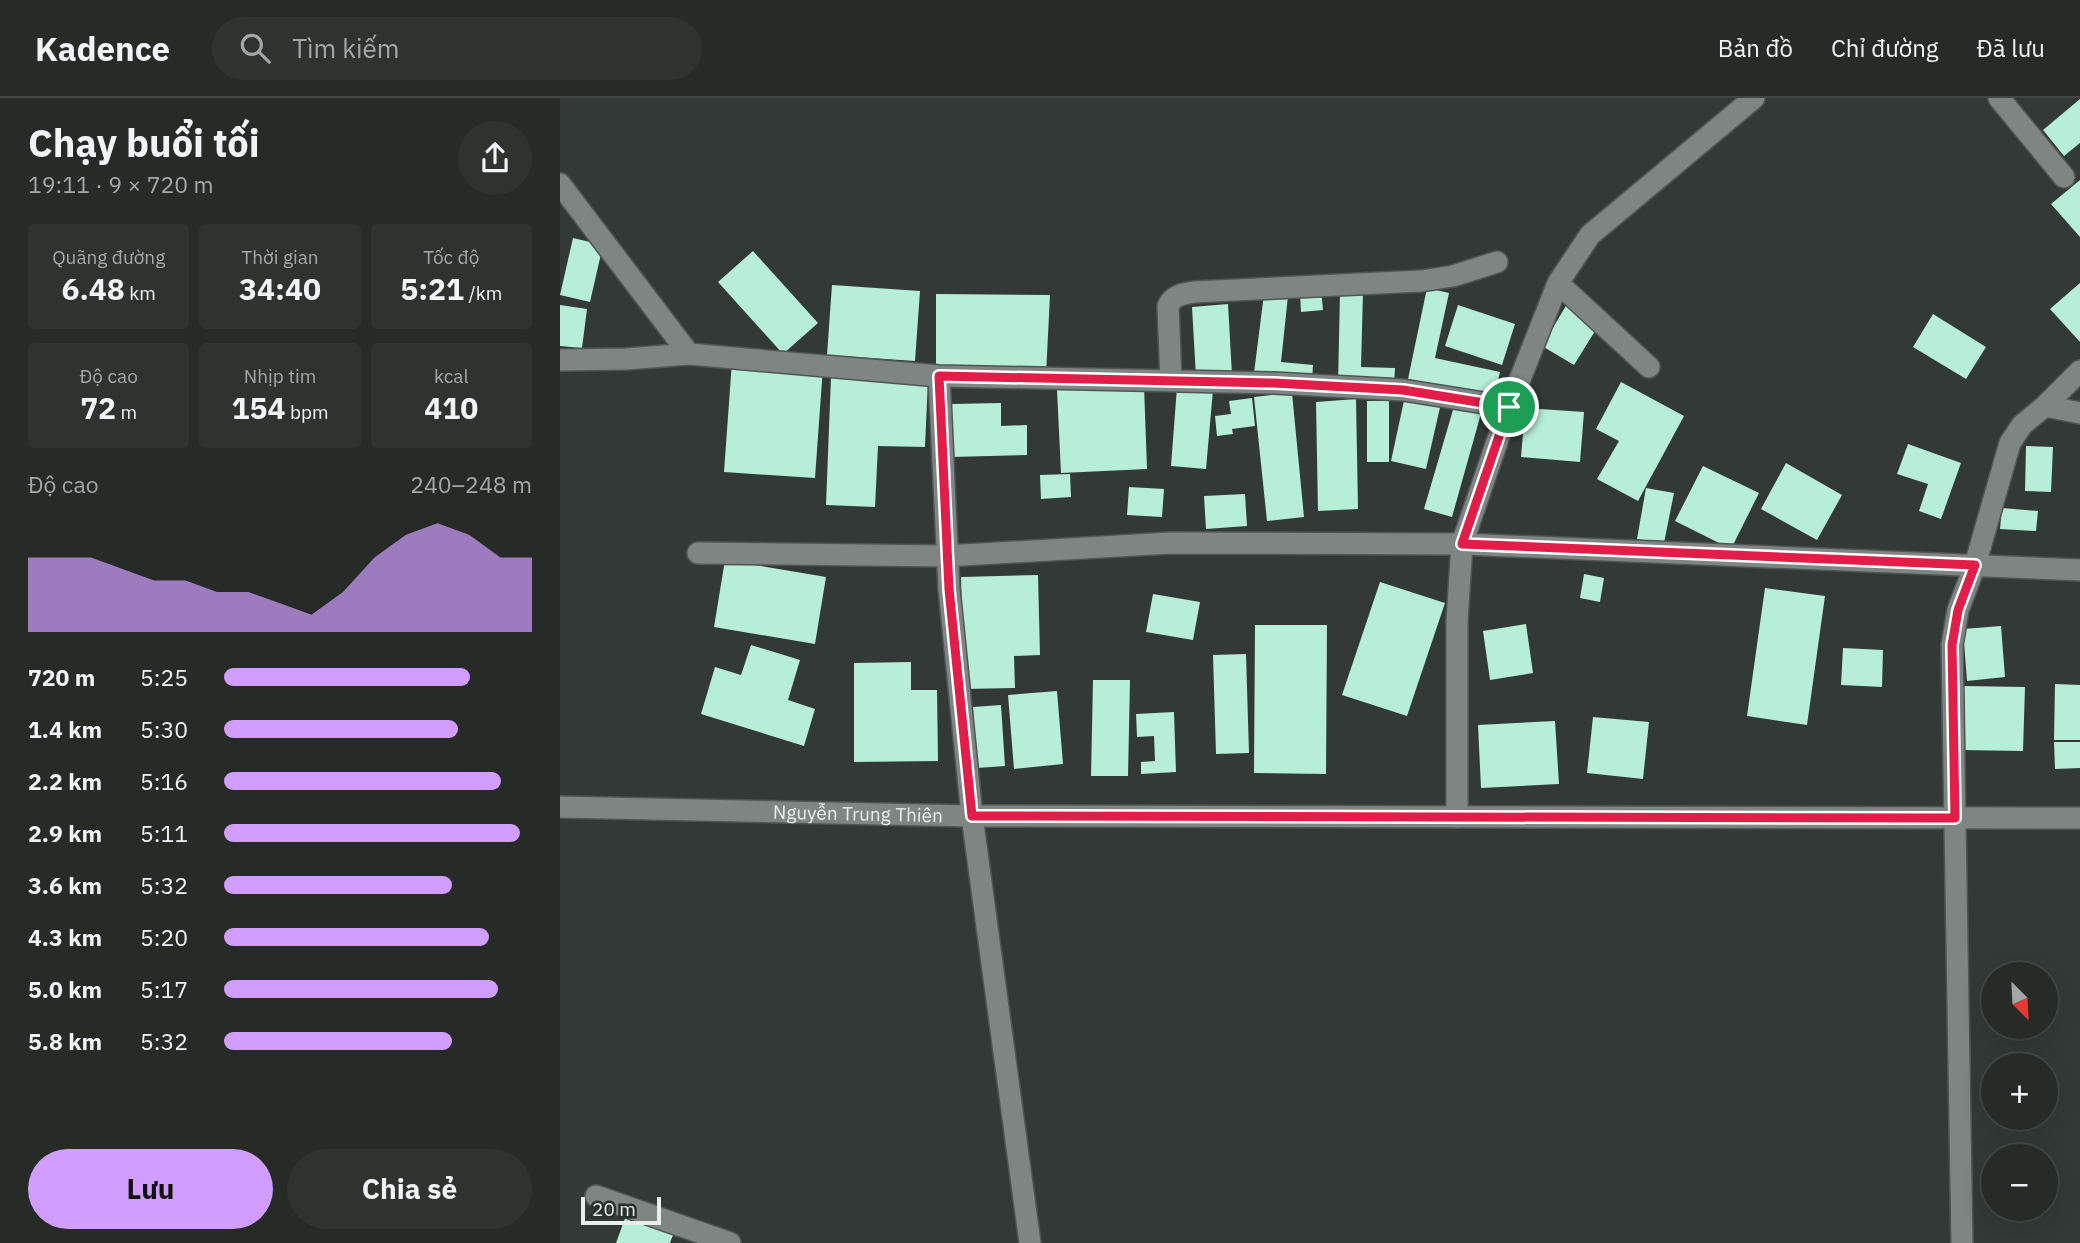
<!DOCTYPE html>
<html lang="vi">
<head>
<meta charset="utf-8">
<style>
  :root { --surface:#262b28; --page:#2e3330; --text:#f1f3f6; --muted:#a4a7a8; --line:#424745; --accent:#d19dfe }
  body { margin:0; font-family:"IBM Plex Sans",sans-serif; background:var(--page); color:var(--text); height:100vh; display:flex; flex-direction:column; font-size:26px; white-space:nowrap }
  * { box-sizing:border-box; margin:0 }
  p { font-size:23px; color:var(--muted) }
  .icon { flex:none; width:38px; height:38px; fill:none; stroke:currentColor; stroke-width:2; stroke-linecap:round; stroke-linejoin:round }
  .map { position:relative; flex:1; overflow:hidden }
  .sheet { display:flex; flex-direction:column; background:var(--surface); width:560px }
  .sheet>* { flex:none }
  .needle { width:46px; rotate:156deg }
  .buttons { position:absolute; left:1421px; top:864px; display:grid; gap:14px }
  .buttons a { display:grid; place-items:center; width:77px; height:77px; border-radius:50%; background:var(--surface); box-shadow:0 7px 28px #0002,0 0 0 2px var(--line); font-size:35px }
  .scale { position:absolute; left:21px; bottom:18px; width:80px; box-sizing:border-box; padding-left:7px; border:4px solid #e9edeb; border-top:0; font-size:19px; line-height:24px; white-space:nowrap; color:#e9edeb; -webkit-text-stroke:5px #292f2c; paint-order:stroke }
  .pin { position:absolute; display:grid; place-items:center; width:60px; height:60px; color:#fff; margin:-30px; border:4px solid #fff; border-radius:50%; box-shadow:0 2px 7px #0007 }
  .round { display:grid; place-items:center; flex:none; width:74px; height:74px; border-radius:37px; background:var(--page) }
  .headline { display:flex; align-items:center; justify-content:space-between; height:119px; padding:0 28px }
  h1 { font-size:38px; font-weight:700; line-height:52px }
  .figures { display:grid; grid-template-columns:repeat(3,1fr); gap:10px; height:119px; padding:7px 28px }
  .figures div { display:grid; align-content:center; border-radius:7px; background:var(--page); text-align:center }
  .figures b { font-size:30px; font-weight:700 }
  .figures small { font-size:19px; font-weight:400 }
  .figures p { font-size:19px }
  .chart { height:196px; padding:14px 28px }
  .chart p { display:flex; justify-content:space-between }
  .chart svg { width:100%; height:126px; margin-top:7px; fill:var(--accent); opacity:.7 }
  .action { display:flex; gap:14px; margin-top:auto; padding:14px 28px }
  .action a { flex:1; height:80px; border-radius:42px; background:var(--accent); color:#111; font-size:28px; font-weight:700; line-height:80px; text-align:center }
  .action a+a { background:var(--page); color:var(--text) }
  ul { padding:0 28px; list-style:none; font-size:23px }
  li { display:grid; grid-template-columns:112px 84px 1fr; align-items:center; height:52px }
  li i { height:18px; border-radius:9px; background:var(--accent) }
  header { display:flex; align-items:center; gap:42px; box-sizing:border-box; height:98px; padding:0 35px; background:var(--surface); border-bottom:2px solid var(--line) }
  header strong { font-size:33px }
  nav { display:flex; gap:38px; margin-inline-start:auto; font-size:24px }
  .search { width:490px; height:63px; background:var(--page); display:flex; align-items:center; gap:18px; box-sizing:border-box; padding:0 24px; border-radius:38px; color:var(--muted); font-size:26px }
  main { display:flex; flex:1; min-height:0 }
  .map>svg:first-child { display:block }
</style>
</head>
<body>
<header>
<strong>Kadence</strong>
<div class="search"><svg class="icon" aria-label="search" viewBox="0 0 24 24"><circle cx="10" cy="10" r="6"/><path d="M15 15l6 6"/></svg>Tìm kiếm</div>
<nav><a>Bản đồ</a><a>Chỉ đường</a><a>Đã lưu</a></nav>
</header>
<main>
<section class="sheet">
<div class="headline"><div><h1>Chạy buổi tối</h1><p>19:11 · 9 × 720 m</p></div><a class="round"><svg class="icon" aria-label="share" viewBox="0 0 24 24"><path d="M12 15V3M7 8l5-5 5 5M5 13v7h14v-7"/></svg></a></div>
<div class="figures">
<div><p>Quãng đường</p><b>6.48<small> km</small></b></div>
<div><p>Thời gian</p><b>34:40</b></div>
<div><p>Tốc độ</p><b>5:21<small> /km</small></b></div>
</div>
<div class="figures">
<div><p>Độ cao</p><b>72<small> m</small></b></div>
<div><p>Nhịp tim</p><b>154<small> bpm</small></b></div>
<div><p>kcal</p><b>410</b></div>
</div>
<div class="chart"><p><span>Độ cao</span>240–248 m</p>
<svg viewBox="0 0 160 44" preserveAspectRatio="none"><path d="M0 44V18L10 18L20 18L30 22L40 26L50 26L60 30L70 30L80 34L90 38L100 30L110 18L120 10L130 6L140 10L150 18L160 18V44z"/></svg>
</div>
<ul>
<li><b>720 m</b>5:25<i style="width:80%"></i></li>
<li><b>1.4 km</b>5:30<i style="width:76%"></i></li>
<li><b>2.2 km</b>5:16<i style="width:90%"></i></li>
<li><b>2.9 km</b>5:11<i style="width:96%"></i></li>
<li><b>3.6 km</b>5:32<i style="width:74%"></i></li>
<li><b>4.3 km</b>5:20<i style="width:86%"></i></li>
<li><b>5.0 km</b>5:17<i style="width:89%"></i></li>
<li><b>5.8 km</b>5:32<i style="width:74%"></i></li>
</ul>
<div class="action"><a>Lưu</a><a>Chia sẻ</a></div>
</section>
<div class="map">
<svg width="1520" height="1145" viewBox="0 0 1520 1145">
  <rect width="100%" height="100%" fill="#323936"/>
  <!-- building -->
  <path fill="#b6eed7" d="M1520,1V45L1504,58L1483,32Z
    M1520,82V139L1491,106Z
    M13,140L43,147L30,204L0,197Z
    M193,153L258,225L223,256L158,184Z
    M1520,185V244L1490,211Z
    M272,187L360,193L355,263L267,257Z
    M867,190L889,195L875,260L940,274L934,300L848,281Z
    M761,191L763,212L741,214L740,194Z
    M780,194H803L801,269L835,270L834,288L778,287Z
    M376,196L490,197L486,277L376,271Z
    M704,196L728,198L721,264L753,267L752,282L694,275Z
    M668,206L672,277L636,279L632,209Z
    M1007,206L1040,225L1014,267L982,248Z
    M0,207L27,211L22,250L0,248Z
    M898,207L955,226L942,267L885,248Z
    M1373,216L1426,249L1406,281L1353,249Z
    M172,263L263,269L255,380L164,374Z
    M271,279L368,282L365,349L318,348L315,409L266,407Z
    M1061,284L1124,318L1078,403L1037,381L1059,343L1036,331Z
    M584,288L587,371L501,375L497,292Z
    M617,289L653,292L646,371L611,368Z
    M732,295L744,419L707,423L694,299Z
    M845,298L881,305L866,371L831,363Z
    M692,300L695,328L672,331L673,336L657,338L655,318L671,316L669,303Z
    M796,301L798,411L758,413L756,304Z
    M807,303H829V364H807Z
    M441,305V328L467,327V357L392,359L391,306Z
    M895,305L922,312L892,419L864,411Z
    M965,310L1024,314L1020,364L961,359Z
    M1348,346L1401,365L1381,421L1359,413L1368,386L1337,376Z
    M1466,348L1493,349L1491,394L1465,393Z
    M1226,365L1282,397L1257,442L1201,411Z
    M1143,368L1199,395L1171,451L1115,423Z
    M510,376L511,399L481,401L480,377Z
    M569,389L604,391L602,419L567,417Z
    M1086,390L1114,395L1104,445L1077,441Z
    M685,396L687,428L646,431L644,398Z
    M1442,410L1478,413L1476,433L1440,431Z
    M165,462L266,479L255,546L154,529Z
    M1024,476L1044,480L1040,504L1020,500Z
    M478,477L480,557L454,558L455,590L404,591L401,479Z
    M820,484L885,505L847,618L782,597Z
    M1205,490L1265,498L1247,627L1187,618Z
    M593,496L640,504L633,542L586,534Z
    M966,526L973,575L930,582L923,533Z
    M695,527H767L766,676L694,675Z
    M1441,528L1445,579L1407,583L1403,531Z
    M191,547L240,562L228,602L255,611L244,648L141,616L155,569L181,577Z
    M1283,550L1323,552L1322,589L1281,587Z
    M686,556L689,655L656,656L653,557Z
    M351,564V592H377L378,663L294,664V565Z
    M533,582H570L568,678H531Z
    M1495,586L1520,587V642H1494Z
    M1403,588L1465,589L1463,653L1401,652Z
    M497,593L503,666L454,671L448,597Z
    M441,607L445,668L417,670L413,609Z
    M614,614L616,674L581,676V664L595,663L594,638L577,639L576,616Z
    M1033,619L1089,624L1083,681L1027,675Z
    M995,623L999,686L921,690L918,627Z
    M1494,644H1520V670L1495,671Z
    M68,1112L116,1129L110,1145H56Z"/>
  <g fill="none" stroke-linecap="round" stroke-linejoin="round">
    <!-- street casing -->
    <g stroke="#505553" stroke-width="24">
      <path id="street" d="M1439,0L1504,79
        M0,86L129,256
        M998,185L1089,269
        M0,262L66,261L129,256L379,278L714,285L843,292L949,309
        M379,278L389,491L412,718L470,1145
        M611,283L608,208C613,197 623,196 634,194L861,183L893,178L937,164
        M1485,308L1520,315
        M138,455L386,458L610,445L902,446L1520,472
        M897,719V523L902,446L949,309L998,185L1030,137L1194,0
        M36,1098L170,1145
        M1402,1145L1392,547L1398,512L1415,467L1450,345L1462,327L1485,308L1520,273"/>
    </g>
    <!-- secondary casing -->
    <g stroke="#505553" stroke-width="24">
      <g id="secondary">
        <path id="s1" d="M0,709L412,718L1520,720"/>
      </g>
    </g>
    <!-- street -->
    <use href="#street" stroke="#7e8582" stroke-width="21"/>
    <!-- secondary -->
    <use href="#secondary" stroke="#7e8582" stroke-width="21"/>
  </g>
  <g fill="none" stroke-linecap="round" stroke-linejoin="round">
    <!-- route casing -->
    <g stroke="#fff" stroke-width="14">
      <path id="route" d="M379,278L714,285L843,292L949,309L902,446L1415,467L1398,512L1392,547L1395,720L412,718L389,491Z"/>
    </g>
    <!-- route -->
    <use href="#route" stroke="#e11d48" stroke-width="9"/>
  </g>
  <g text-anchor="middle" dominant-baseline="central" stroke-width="7" stroke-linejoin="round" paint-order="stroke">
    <!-- street labels -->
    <g font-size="19" fill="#e9edeb" stroke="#292f2c">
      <text stroke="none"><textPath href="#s1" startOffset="298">Nguyễn Trung Thiên</textPath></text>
    </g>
  </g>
</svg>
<div class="buttons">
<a><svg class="needle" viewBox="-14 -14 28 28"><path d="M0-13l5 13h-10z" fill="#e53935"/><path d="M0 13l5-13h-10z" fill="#a4a7a8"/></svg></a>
<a>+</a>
<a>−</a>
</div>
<div class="scale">20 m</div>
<div class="pin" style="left:949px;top:309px;background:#1e9e55"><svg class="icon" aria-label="arrive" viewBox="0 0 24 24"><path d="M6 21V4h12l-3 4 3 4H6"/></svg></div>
</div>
</main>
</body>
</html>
